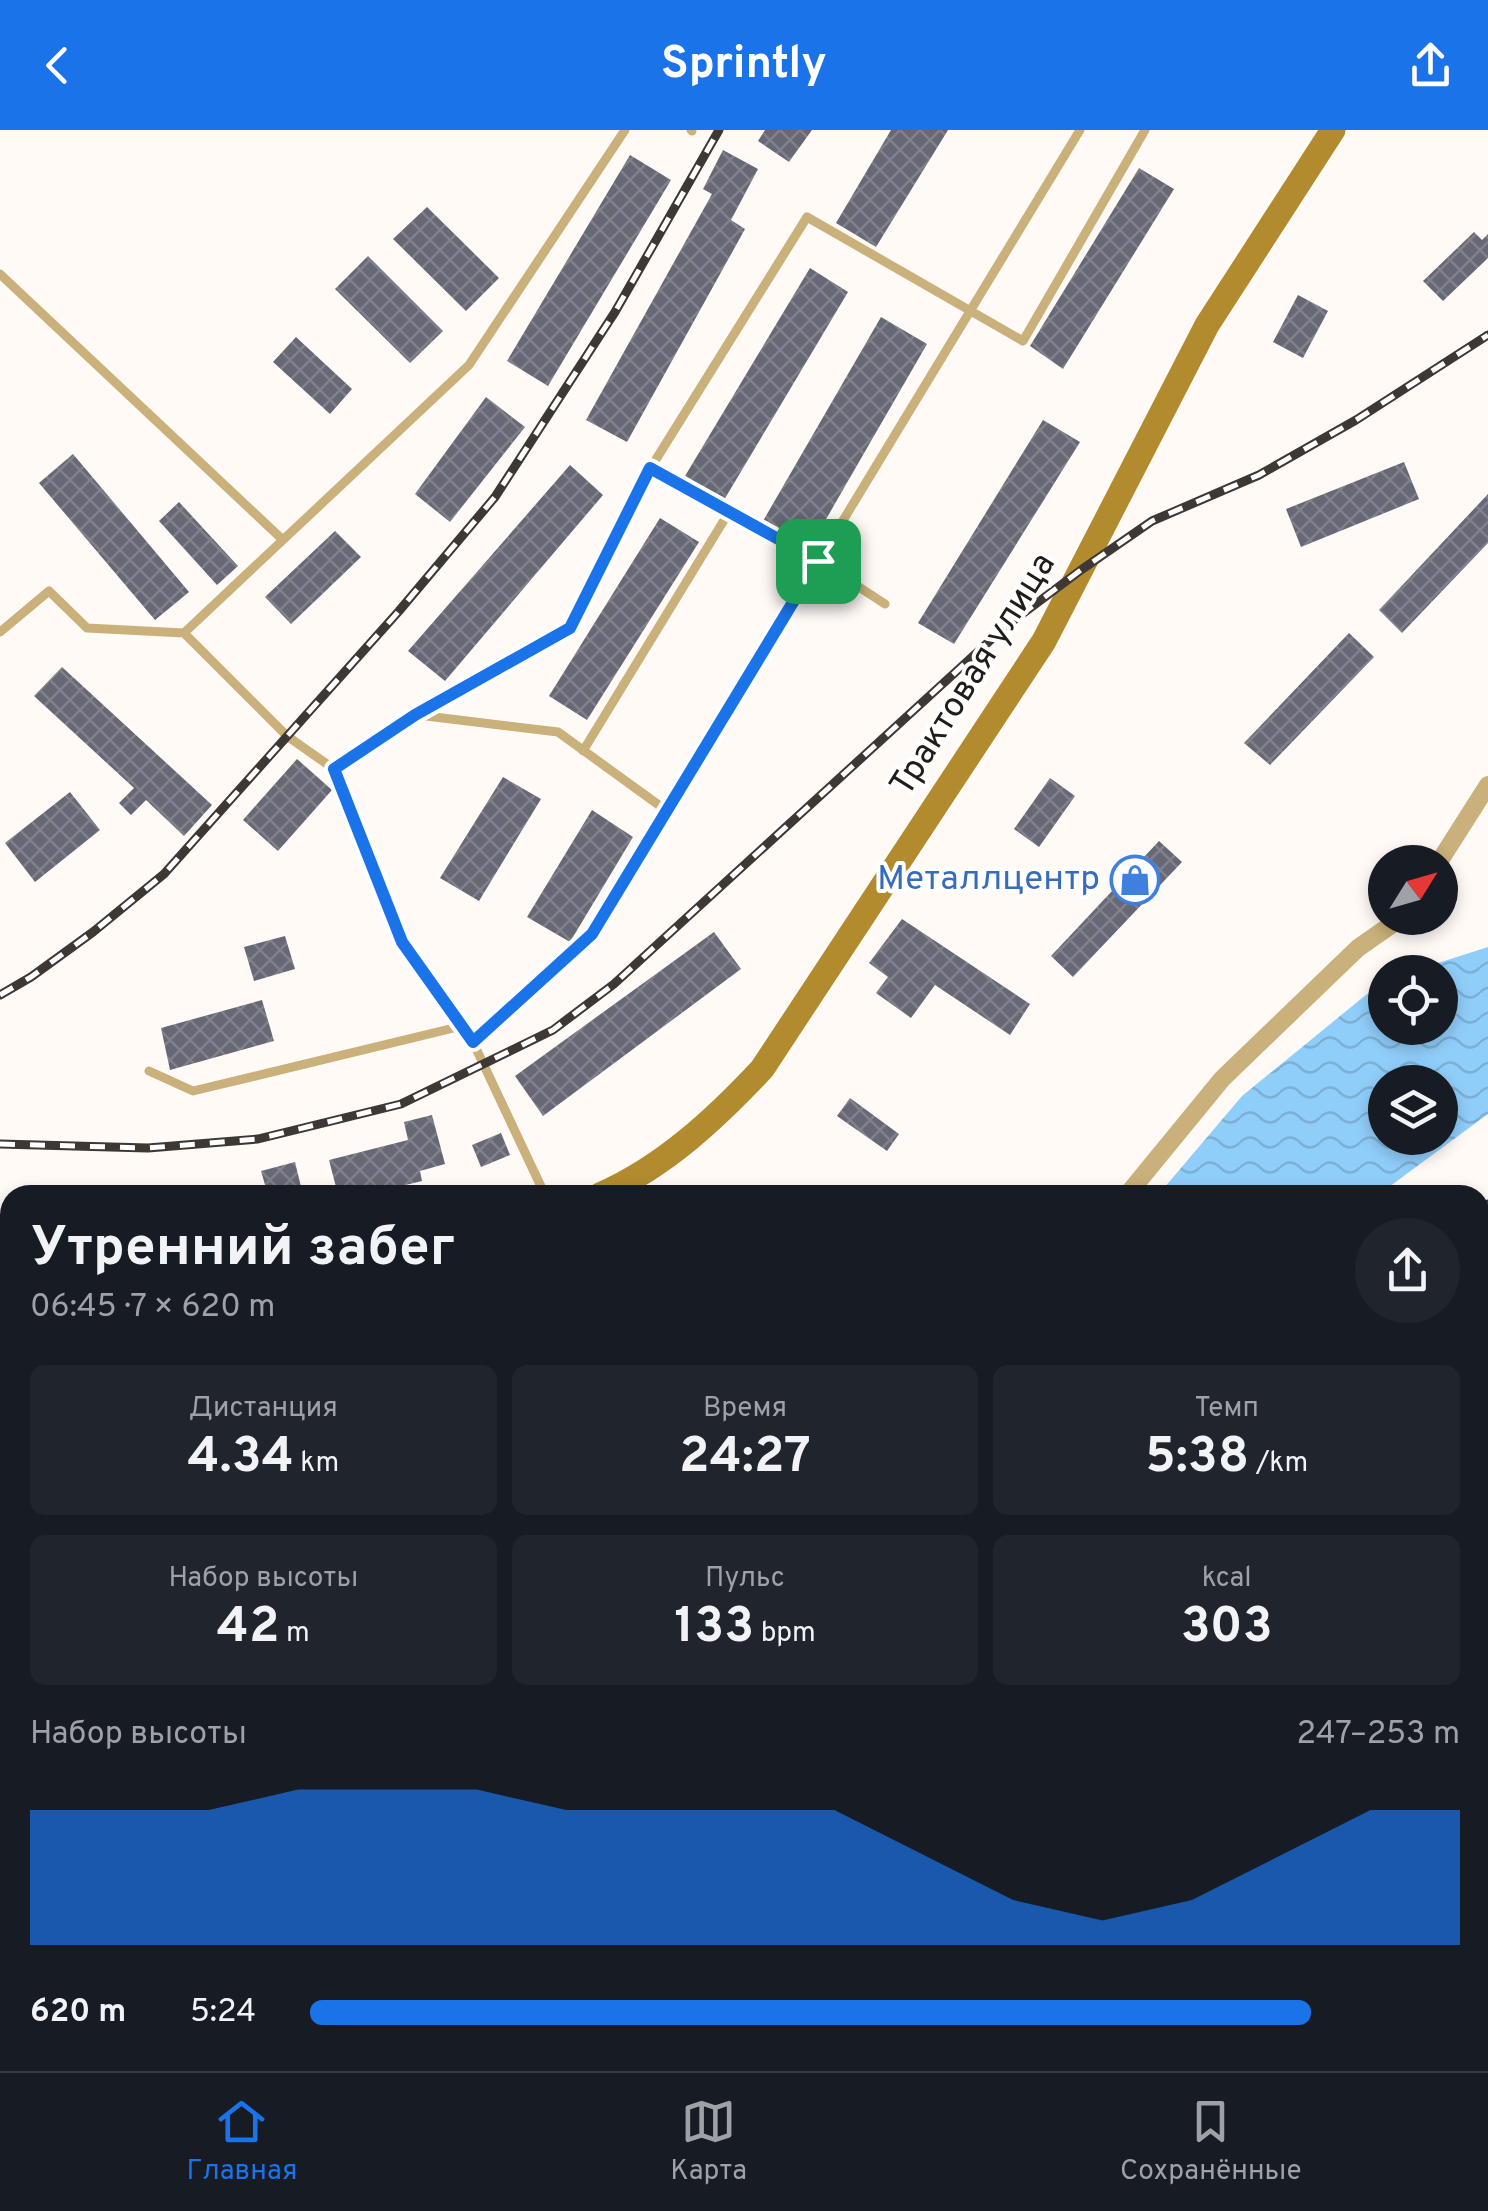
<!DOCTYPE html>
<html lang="ru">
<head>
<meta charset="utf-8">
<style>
  :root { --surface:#171b24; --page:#20242c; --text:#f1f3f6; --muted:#9ea1a6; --line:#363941; --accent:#1a73e8 }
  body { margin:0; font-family:Overpass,sans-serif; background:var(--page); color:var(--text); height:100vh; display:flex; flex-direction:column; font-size:38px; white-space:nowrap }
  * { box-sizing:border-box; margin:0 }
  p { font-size:32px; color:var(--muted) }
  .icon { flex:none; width:55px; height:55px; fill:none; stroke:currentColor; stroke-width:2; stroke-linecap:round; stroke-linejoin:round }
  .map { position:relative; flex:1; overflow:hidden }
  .panel { position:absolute; left:0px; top:1055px; width:1490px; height:888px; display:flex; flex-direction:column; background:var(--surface); border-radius:30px 30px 0 0; box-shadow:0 5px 15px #0003 }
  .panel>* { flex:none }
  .needle { width:65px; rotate:53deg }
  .buttons { position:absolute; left:1368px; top:715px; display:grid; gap:20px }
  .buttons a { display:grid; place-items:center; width:90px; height:90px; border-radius:50%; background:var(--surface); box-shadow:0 5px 15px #0003; font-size:50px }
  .pin { position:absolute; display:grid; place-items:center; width:85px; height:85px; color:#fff; margin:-42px; border-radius:20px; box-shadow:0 5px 15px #0006 }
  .round { display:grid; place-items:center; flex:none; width:105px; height:105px; border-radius:52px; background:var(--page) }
  .headline { display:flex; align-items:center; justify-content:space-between; height:170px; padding:0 30px }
  h1 { font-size:55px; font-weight:700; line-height:75px }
  .figures { display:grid; grid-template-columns:repeat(3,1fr); gap:15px; height:170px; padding:10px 30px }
  .figures div { display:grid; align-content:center; border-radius:15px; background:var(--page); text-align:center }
  .figures b { font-size:50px; font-weight:700 }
  .figures small { font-size:28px; font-weight:400 }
  .figures p { font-size:28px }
  .chart { height:280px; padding:20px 30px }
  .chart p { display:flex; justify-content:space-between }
  .chart svg { width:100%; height:180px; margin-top:10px; fill:var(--accent); opacity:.7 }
  ul { padding:0 30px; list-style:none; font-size:32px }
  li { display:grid; grid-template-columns:160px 120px 1fr; align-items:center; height:75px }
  li i { height:25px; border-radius:12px; background:var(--accent) }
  header { display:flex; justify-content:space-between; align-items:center; height:130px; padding:0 30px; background:var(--accent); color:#fff; font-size:45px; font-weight:700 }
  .dock { display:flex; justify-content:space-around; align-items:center; height:140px; border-top:2px solid var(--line); background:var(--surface); font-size:28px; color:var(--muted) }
  .dock a { display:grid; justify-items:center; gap:5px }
  .dock .current { color:var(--accent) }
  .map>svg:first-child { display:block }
</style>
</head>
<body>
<header><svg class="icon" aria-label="back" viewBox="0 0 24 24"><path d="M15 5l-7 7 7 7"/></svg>Sprintly<svg class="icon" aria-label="share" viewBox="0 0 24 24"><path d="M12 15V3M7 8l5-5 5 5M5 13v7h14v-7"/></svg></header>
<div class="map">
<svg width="1488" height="1941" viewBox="0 0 1488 1941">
  <defs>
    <pattern id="water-waves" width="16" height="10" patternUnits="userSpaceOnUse" patternTransform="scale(2.5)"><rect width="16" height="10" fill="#90cefa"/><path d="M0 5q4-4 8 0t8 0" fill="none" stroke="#7cb0d6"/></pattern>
    <pattern id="building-cross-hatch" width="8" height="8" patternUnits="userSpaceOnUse" patternTransform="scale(2.5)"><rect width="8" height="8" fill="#676875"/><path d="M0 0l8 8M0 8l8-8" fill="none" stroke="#80818a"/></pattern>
  </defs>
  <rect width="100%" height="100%" fill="#fffaf6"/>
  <!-- water -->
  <path fill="url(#water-waves)" fill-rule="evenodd" d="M1488,817V984L1378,1065H1158L1242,966L1367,864L1385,855V898H1440V842H1410ZM1385,952H1440V1008H1385Z
    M684,1933V1932L806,1933L799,1941H681Z"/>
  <!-- building -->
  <path fill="url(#building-cross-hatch)" d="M765,0H812L789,32L758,11Z
    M891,0H948L876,117L836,93Z
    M723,20L758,39L731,90L745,99L627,312L586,290L712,64L703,59Z
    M630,25L671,50L548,256L507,231Z
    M1139,38L1174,59L1063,239L1030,216Z
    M427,77L499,148L466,181L393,109Z
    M1474,102L1482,110L1488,104V128L1443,171L1423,151Z
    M368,126L443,201L410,233L335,159Z
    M810,138L848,162L724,370L685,346Z
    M1298,165L1328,181L1303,228L1273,212Z
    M881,187L927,214L810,417L763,391Z
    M296,207L352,259L330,284L273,232Z
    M486,267L525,297L450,392L415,364Z
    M1043,290L1080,312L954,514L918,493Z
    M73,324L189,462L155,490L39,353Z
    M1404,332L1419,369L1301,417L1286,379Z
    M570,335L603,365L445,551L408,521Z
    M1488,364V413L1402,503L1379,480Z
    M179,372L238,436L217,455L159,391Z
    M660,388L699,412L587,590L549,566Z
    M335,401L361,427L291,494L265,467Z
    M1349,503L1374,527L1270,635L1244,613Z
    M62,537L212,675L184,706L146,670L131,685L119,673L134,658L34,566Z
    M297,629L332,660L278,721L243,690Z
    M503,647L541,669L479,771L440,748Z
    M1050,648L1075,666L1039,717L1014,699Z
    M70,662L100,700L35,752L5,713Z
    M592,680L633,707L570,812L527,787Z
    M1159,711L1182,732L1073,847L1051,826Z
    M902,789L1030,874L1010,905L935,855L911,888L876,863L888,847L869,833Z
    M714,802L741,839L543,986L515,946Z
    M285,806L295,839L254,851L244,817Z
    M262,870L274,911L170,940L161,898Z
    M850,968L899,1004L887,1021L837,986Z
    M432,985L445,1034L420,1041L422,1051L364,1065H338L329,1030L408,1010L404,992Z
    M501,1003L510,1025L481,1037L472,1015Z
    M295,1032L303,1065H268L261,1041Z"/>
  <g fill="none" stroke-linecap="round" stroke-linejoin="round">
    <!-- lane -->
    <path stroke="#cab07a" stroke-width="9" d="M691,0L692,1
      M0,144L283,410
      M885,474L819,431L650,339L807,87L1023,211L1145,0
      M0,502L49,461L87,498L184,503
      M418,585L558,602L667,681
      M583,621L729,382
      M334,639L287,606L184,503L469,235L625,0
      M473,912L402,812L334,639L415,585L570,497L650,339
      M149,941L193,961L462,896
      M545,1065L473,912L592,804L1080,0
      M1480,1342L1488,1347
      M0,1494H10
      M0,1870H10"/>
    <!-- street -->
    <path stroke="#cab07a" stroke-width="18" d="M1439,732L1488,655
      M1127,1065L1222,949L1358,818L1401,788
      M1480,1192L1488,1183
      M1480,1627L1488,1629
      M606,1941L612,1932
      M907,1941L913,1932
      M1132,1941L1138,1932"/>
    <!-- secondary -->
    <path stroke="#b18b2e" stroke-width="25" d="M600,1065C664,1037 715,989 762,939L1044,511L1207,195L1333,0
      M0,1129L10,1127"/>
    <!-- rail casing -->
    <g stroke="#3d3834" stroke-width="9">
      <path id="rail" d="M0,865L31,847L93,802L164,744L399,481L495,367L615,182L719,0
        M0,1014L148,1018L258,1009L401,974L553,900L614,854L1006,496L1081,440L1152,391L1259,345L1356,290L1488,205
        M1480,1079L1488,1074
        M895,1941L901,1932"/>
    </g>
    <!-- rail -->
    <use href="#rail" stroke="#fff" stroke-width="5" stroke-dasharray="15" stroke-linecap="butt"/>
  </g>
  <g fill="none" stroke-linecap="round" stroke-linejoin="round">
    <!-- route casing -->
    <g stroke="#fff" stroke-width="20">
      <path id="route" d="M650,338L818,431L592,804L473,912L402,812L334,639L415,585L570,498Z"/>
    </g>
    <!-- route -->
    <use href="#route" stroke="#1a73e8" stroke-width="12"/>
  </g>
  <!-- icons -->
  <defs>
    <g id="shop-ring" transform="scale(2.5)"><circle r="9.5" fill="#fff" stroke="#3f7fe0" stroke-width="1.5"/><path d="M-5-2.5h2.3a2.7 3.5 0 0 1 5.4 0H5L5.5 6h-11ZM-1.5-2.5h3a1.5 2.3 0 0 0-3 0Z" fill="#3f7fe0"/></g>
  </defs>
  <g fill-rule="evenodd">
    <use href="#shop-ring" x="1135" y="750"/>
  </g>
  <g text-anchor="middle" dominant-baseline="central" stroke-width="8" stroke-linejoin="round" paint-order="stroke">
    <!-- street labels -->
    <g font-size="35" fill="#201c18" stroke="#fff">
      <text transform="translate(974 545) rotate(-58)">Трактовая улица</text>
    </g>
    <!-- shop labels -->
    <g font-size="35" fill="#366cbe" stroke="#fff" text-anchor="end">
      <text x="1100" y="750">Металлцентр</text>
    </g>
  </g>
</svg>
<div class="buttons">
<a><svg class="needle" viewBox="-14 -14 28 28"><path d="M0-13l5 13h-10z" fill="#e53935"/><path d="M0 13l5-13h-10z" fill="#9ea1a6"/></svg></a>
<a><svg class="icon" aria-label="locate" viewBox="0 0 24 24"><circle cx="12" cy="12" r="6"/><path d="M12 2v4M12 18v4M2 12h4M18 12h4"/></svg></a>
<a><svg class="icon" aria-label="layers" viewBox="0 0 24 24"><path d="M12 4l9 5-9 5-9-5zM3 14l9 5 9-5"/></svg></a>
</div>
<div class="pin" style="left:818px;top:431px;background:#1e9e55"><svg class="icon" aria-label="arrive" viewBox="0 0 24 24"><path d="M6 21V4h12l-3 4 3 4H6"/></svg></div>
<section class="panel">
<div class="headline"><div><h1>Утренний забег</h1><p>06:45 · 7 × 620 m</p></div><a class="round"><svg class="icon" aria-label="share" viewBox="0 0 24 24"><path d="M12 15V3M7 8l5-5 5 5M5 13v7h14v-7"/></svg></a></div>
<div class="figures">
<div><p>Дистанция</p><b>4.34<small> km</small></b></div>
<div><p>Время</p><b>24:27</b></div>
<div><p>Темп</p><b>5:38<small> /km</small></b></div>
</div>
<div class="figures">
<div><p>Набор высоты</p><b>42<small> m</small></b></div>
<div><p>Пульс</p><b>133<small> bpm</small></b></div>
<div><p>kcal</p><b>303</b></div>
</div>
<div class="chart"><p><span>Набор высоты</span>247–253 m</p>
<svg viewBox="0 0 160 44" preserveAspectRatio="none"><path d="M0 44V11L10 11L20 11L30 6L40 6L50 6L60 11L70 11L80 11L90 11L100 22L110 33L120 38L130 33L140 22L150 11L160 11V44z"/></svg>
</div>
<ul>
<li><b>620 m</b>5:24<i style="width:87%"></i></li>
</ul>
</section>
</div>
<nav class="dock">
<a class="current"><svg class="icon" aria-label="home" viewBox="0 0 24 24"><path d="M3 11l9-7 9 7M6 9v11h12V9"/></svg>Главная</a>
<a><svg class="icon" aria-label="map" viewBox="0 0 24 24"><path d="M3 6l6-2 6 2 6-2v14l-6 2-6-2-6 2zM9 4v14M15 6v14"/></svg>Карта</a>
<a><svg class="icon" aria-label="saved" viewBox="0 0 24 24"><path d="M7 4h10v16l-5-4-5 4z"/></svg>Сохранённые</a>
</nav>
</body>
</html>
